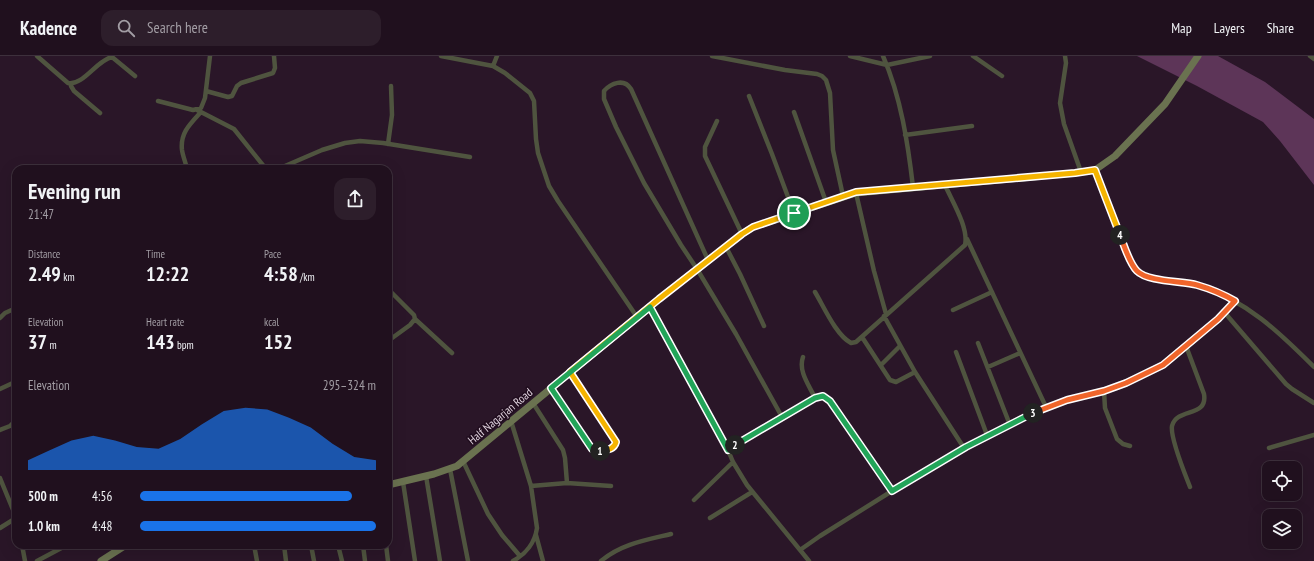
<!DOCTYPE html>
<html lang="en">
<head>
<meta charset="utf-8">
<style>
  :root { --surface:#20101e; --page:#2d1e2b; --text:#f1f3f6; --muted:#a29da4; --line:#3d303c; --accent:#1a73e8 }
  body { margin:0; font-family:"PT Sans Narrow",sans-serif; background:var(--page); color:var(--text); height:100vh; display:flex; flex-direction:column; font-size:15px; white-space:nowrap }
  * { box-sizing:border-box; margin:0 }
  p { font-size:13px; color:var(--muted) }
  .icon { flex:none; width:22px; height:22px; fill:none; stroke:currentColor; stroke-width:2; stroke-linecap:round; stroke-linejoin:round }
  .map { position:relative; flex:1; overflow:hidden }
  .sheet { position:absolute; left:12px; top:109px; width:380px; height:384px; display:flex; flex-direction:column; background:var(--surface); border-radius:12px; box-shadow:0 4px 16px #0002,0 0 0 1px var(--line) }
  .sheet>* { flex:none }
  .fabs { position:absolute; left:1262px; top:405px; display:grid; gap:8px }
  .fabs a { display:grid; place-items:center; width:40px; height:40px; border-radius:8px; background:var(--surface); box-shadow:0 4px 16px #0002,0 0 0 1px var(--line); font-size:20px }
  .pin { position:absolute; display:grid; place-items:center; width:34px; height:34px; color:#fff; margin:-17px; border:2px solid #fff; border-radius:50%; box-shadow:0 1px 4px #0007 }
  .km { position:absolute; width:20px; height:20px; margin:-10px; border-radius:50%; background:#222; color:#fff; font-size:11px; line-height:20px; text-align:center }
  .round { display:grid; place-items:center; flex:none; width:42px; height:42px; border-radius:12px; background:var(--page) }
  .summary { display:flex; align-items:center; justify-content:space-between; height:68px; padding:0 16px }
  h1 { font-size:22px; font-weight:700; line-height:30px }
  .figures { display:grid; grid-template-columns:repeat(3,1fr); gap:6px; height:68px; padding:4px 16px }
  .figures div { display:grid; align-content:center }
  .figures b { font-size:20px; font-weight:700 }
  .figures small { font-size:11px; font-weight:400 }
  .figures p { font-size:11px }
  .chart { height:112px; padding:8px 16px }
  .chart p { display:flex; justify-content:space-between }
  .chart svg { width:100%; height:72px; margin-top:4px; fill:var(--accent); opacity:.7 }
  ul { padding:0 16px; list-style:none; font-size:13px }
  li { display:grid; grid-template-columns:64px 48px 1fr; align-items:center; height:30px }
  li i { height:10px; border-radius:5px; background:var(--accent) }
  header { display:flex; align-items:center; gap:24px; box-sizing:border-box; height:56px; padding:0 20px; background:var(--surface); border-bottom:1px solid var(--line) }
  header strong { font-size:19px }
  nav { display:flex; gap:22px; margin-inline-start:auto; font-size:14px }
  .search { width:280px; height:36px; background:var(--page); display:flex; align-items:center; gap:10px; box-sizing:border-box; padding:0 14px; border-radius:12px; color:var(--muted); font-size:15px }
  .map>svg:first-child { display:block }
</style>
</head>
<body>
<header>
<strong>Kadence</strong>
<div class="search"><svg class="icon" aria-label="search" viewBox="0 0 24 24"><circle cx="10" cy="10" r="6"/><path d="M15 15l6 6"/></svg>Search here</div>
<nav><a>Map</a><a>Layers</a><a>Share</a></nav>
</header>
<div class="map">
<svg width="1314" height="505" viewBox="0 0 1314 505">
  <rect width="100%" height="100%" fill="#2a1628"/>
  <!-- water -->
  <path fill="#5d3558" d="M1137,0H1218L1265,26L1314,63V129L1280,85L1263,66L1197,30Z"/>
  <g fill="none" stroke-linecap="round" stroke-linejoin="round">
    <!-- minor -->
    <path stroke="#4f543f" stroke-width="4.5" d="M37,0L68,27C83,30 97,4 112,1L135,20
      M441,0L493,10L505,17L530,37L534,45L536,83L538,97L549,130L558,145L637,261
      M712,0L785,14L817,18L822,20L826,24L830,37L833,94L843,140
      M850,0L887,9L930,0
      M883,0C901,41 908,88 913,131
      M973,0L1002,20
      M1065,0L1066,7L1060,47L1064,68L1081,116
      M1310,0L1314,3
      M493,10L497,0
      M71,28V30L74,35L100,57
      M206,35L228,41L232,40L237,30L241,27L273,17L275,12L274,0
      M749,40L772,98L794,157
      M158,45L193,54L201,52L205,42L210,0
      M197,54L234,73L266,113
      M794,56L826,146
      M717,65L705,91V100L742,178
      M905,79L972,70
      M388,88L392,59L391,30
      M187,113C186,107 183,101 182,94C180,77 190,68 201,56
      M278,113L322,94L345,87L360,85L383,87L470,101
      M1095,114C1103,133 1111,153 1118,173C1123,186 1128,205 1137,215C1146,225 1183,225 1198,229C1247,245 1279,276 1314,311
      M856,137L874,215L886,258
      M967,183L1046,351
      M726,191L740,218L764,270
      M708,204L631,33C624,22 611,27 604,35V43L616,71L644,127L681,189L697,213L736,278L782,361
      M388,233L414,259L415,263L410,269L388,285
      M815,236C824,251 836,279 851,287L856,286L965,189C969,172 952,145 945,129
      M650,251L690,323L728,394L733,406L747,429L809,505
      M953,254L992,236
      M1225,257L1286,328L1292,333L1314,347
      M884,260L915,316L964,392
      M0,262L5,257L16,252
      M415,263L452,297
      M862,281L890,324L896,326L915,316
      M978,287L1010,369
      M1186,290L1204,338C1208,362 1177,351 1172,370C1170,382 1185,418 1190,431
      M956,296L987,379
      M803,301C798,315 809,329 815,342
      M881,309L900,290
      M988,311L1020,297
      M551,332L592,393C600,396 612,395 616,386L614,382L570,315
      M0,333L15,326
      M1104,335L1105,352L1117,383L1123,388L1130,390
      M533,347L563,394L565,402L567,427
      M511,365L531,430L537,472C535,486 526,498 513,505
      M0,374L10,370L16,364
      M1269,392L1314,379
      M728,394L815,342L823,340L830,345L892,435
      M463,405L488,458L502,479L520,500
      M450,413L468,505
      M426,420L440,505
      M0,422L16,461
      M403,426L415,505
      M531,430L567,427L611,430
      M694,444L733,406
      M710,462L752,436
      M0,472L16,462
      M536,479L543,505
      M22,489L25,505
      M254,489L257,505
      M284,489L286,505
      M311,489L314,505
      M338,489L342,505
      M363,489L365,505
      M386,489L388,505
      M800,494L820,480L892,435L966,391L991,377L1046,351L1067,344L1104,335L1151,316L1163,309L1218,263L1235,245
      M37,505L67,489
      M601,505C621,488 646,484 671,478"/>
    <!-- secondary -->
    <path stroke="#6a7250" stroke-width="7" d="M388,429L434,418L457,410L659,243L742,178L753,171L856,137L1075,117L1095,114L1115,100L1165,48L1198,0
      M101,505L126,489"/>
  </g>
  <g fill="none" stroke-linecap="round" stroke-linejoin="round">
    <!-- split-1 casing -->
    <g stroke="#fff" stroke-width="8">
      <path id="split-1" d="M600,395C606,394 614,394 616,386L570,316L659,243L742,178L753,171L794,157"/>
    </g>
    <!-- split-2 casing -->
    <g stroke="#fff" stroke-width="8">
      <path id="split-2" d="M600,395L592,393L590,390L551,332L650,251L728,394L735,389"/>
    </g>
    <!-- split-3 casing -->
    <g stroke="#fff" stroke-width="8">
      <path id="split-3" d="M735,389L815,342L823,340L830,345L892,435L966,391L1033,357"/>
    </g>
    <!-- split-4 casing -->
    <g stroke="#fff" stroke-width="8">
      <path id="split-4" d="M1033,357L1067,344L1104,335L1126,327L1163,309L1218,263L1235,245C1223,238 1211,233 1197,229C1182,225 1148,226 1137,215C1129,207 1124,189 1120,179"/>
    </g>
    <!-- split-5 casing -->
    <g stroke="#fff" stroke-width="8">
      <path id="split-5" d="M794,157L856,136L1075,117L1095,114L1120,179"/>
    </g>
    <!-- split-1 -->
    <use href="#split-1" stroke="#f5b400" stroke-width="5"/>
    <!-- split-2 -->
    <use href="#split-2" stroke="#22a559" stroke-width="5"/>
    <!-- split-3 -->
    <use href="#split-3" stroke="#22a559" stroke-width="5"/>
    <!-- split-4 -->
    <use href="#split-4" stroke="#f0652b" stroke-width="5"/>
    <!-- split-5 -->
    <use href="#split-5" stroke="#f5b400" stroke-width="5"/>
  </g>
  <g text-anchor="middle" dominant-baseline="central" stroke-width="3" stroke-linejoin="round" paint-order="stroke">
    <!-- street labels -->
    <g font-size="12" fill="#ded0dc" stroke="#200d1e">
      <text transform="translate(500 360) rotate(-40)">Half Nagarjan Road</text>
    </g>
  </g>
</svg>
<div class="fabs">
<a><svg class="icon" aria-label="locate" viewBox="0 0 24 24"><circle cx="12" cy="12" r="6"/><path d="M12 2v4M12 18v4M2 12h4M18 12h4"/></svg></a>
<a><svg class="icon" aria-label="layers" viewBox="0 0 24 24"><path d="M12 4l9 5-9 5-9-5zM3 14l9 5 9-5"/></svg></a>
</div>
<div class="pin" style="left:794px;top:157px;background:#1e9e55"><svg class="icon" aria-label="arrive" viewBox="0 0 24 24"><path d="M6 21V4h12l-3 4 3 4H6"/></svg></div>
<b class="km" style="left:600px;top:395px">1</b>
<b class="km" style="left:735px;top:389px">2</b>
<b class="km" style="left:1033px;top:357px">3</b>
<b class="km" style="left:1120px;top:179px">4</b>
<section class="sheet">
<div class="summary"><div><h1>Evening run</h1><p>21:47</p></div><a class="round"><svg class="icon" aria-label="share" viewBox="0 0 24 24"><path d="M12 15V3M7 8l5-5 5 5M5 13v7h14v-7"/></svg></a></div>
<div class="figures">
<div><p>Distance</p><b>2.49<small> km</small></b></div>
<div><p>Time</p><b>12:22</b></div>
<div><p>Pace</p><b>4:58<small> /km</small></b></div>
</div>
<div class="figures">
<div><p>Elevation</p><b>37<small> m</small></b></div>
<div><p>Heart rate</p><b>143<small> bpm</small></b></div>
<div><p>kcal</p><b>152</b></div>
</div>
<div class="chart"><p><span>Elevation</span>295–324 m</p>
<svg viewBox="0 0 160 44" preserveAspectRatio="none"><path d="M0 44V38L10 32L20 26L30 23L40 26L50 30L60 31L70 25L80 16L90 8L100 6L110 7L120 12L130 18L140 28L150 36L160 38V44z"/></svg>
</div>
<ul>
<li><b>500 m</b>4:56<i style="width:90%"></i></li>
<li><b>1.0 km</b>4:48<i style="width:100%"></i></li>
</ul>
</section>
</div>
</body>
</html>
